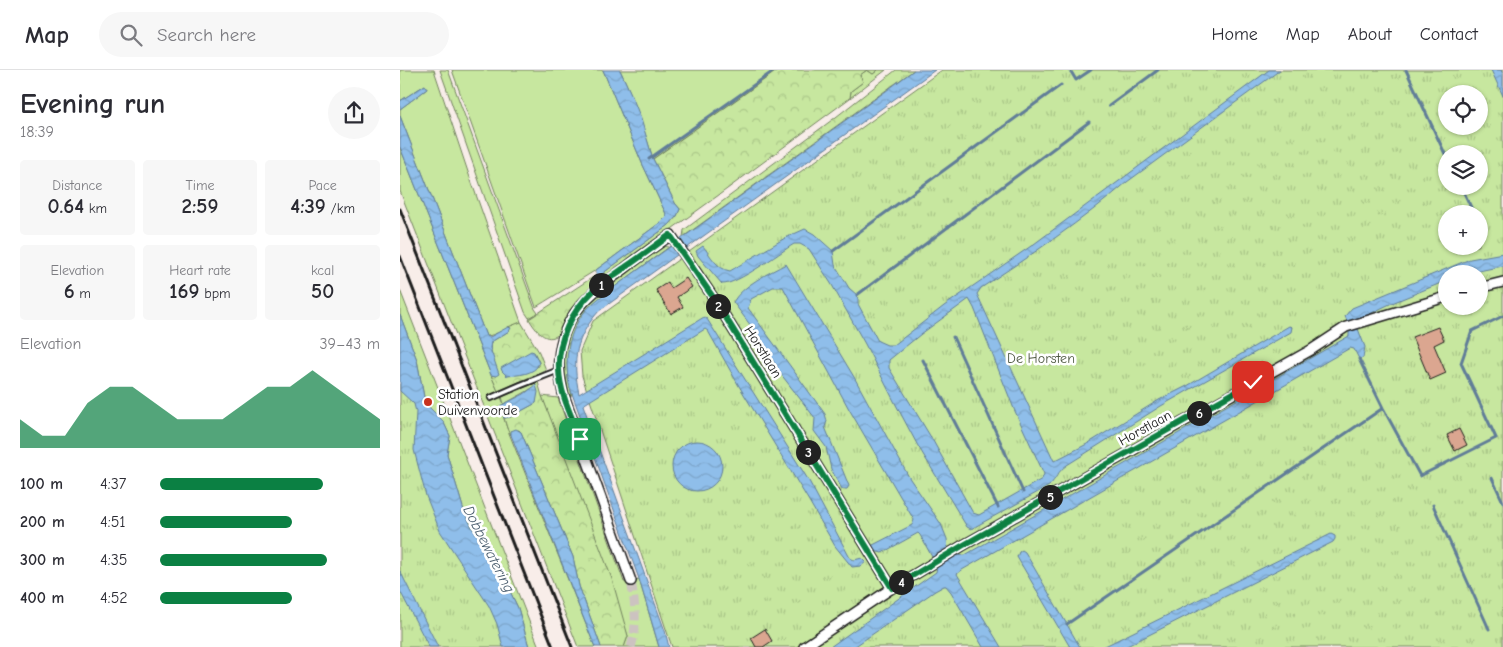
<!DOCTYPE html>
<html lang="en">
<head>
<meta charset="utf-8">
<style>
  :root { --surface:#fff; --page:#f7f7f7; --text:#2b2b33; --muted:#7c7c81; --line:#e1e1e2; --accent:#0b8043 }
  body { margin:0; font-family:"Comic Neue",sans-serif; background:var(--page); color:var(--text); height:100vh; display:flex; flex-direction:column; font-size:19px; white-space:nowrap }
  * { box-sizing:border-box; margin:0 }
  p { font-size:16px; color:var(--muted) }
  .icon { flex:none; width:28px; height:28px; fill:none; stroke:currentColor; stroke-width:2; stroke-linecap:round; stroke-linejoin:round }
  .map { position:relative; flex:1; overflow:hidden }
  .drawer { display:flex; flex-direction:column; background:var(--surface); width:400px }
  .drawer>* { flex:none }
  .controls { position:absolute; left:1038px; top:15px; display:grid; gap:10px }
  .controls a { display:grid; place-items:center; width:50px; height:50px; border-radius:50%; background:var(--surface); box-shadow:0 1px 4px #0004; font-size:25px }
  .pin { position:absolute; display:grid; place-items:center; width:42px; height:42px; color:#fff; margin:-21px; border-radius:10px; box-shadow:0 2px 8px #0006 }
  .km { position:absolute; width:25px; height:25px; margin:-12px; border-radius:50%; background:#222; color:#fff; font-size:14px; line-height:25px; text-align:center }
  .round { display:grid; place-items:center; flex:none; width:52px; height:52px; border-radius:26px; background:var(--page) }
  .overview { display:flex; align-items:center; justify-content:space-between; height:85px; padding:0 20px }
  h1 { font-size:28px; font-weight:800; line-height:38px }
  .metrics { display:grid; grid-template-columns:repeat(3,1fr); gap:8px; height:85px; padding:5px 20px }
  .metrics div { display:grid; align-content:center; border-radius:5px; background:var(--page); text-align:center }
  .metrics b { font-size:21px; font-weight:800 }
  .metrics small { font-size:14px; font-weight:400 }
  .metrics p { font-size:14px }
  .chart { height:140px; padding:10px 20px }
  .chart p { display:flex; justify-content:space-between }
  .chart svg { width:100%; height:90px; margin-top:5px; fill:var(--accent); opacity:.7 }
  ul { padding:0 20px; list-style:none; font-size:16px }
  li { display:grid; grid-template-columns:80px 60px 1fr; align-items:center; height:38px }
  li i { height:12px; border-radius:6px; background:var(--accent) }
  header { display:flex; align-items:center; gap:30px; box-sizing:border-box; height:70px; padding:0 25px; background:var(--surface); border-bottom:1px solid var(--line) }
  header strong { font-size:24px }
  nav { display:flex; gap:28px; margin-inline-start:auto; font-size:18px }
  .search { width:350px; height:45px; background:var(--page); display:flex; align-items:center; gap:12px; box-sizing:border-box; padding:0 18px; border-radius:28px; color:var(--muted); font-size:19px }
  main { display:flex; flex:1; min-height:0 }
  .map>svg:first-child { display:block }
</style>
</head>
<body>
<header>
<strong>Map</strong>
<div class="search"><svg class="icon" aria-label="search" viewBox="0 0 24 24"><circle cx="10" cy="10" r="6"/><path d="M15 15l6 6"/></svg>Search here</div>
<nav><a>Home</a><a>Map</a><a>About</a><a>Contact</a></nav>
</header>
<main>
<section class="drawer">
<div class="overview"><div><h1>Evening run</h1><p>18:39</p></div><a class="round"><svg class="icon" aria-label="share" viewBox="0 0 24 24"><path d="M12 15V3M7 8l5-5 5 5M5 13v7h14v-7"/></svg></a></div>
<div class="metrics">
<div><p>Distance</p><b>0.64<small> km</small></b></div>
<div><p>Time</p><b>2:59</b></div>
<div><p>Pace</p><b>4:39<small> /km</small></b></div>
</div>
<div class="metrics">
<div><p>Elevation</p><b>6<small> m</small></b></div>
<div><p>Heart rate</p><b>169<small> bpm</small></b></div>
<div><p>kcal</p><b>50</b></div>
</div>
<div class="chart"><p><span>Elevation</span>39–43 m</p>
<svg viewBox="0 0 160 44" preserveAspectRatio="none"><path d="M0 44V30L10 38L20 38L30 22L40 14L50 14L60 22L70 30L80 30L90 30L100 22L110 14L120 14L130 6L140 14L150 22L160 30V44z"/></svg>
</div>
<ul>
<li><b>100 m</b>4:37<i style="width:74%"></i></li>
<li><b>200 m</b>4:51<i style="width:60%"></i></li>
<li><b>300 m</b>4:35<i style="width:76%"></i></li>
<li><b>400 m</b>4:52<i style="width:60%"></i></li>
</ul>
</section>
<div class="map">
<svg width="1103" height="577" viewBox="0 0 1103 577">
  <defs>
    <pattern id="forest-crowns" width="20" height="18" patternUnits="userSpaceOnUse" patternTransform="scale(1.25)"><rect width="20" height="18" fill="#c7e79f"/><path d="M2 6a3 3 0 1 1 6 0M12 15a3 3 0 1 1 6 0" fill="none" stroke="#aac688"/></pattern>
    <pattern id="park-tufts" width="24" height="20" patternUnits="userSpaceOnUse" patternTransform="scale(1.25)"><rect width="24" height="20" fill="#c7e79f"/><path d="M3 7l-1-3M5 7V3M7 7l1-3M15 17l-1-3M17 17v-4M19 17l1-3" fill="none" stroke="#aac688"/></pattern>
    <pattern id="water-waves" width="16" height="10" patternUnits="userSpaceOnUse" patternTransform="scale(1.25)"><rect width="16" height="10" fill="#8fbeea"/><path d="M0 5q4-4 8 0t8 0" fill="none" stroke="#7ba3c8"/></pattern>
  </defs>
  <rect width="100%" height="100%" fill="#f8ede9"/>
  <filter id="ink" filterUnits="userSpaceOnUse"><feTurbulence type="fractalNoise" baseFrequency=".02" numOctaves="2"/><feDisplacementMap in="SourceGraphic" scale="10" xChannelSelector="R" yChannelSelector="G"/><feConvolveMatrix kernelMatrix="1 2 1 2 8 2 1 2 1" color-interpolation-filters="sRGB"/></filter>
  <g filter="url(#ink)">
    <!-- grass -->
    <path fill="#c7e79f" stroke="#72825e" d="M0,0H34L68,102L121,252C113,255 92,267 86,266L0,46V39L27,19L25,15L0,31Z
      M40,0H48L135,239L138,243L129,248L125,242Z
      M52,0H203L242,93L267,146L261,152L196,200L136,237Z
      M220,0H378L253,89C244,59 234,29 220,0Z
      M467,0L473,4L478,0H486L450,28L451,21L463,12L460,5Z
      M0,77L91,305L104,334L100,336L107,358L195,577H178L0,121Z
      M262,176L269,177L201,227L187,239L169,273L167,294L168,308L172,326H170C141,249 211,214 262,176Z
      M0,220L139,577H129L118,538L106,513L94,491L73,459L64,441L47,384L50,366L43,351L29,337L24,327L17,290L0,245Z
      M142,326L158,328L224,512L239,509L259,577H224L228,566Z"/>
    <!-- forest -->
    <path fill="url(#forest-crowns)" stroke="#72825e" fill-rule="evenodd" d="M378,0H478L473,4L467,0L460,5L463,12L451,21L450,28L323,122L190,218L170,240L159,264C146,275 135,259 129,249L196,205L199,206L269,155L277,146L280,139L275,133L253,89Z
      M496,0H514L283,167L284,160L436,47Z
      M121,252L139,282L146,300L98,321L91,305L96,306L90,275L91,272L109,261L110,257H108ZM134,282L139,292V296L116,304L107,306Z
      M138,312L142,326L212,509L228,566L224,577H201L179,516L173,487L121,362L119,360L111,361V365L107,358L104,348L110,347L136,333L133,318L104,334L102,327Z"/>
    <!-- park -->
    <path fill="url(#park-tufts)" stroke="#72825e" fill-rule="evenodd" d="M542,0H1103V577H272L182,306L180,281L193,251ZM1046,24H1079V56H1046ZM1046,84H1079V116H1046ZM1046,144H1079V176H1046ZM1046,204H1079V236H1046Z
      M6,310L115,577H0V314Z"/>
    <!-- water -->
    <path fill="url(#water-waves)" stroke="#617d98" fill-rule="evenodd" d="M203,0H220L232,26L241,49L253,89L275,133L280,139L277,146L269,155L199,206L196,205V200L261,152L267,146L242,93Z
      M514,0H535L199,241C175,268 172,289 179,324L304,247L307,249L409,411L450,488L454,490L462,488L466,492L461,496L452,497L435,476L409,431L339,316L308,261L305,259L183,335L265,561L269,577H259L239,509L170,318C163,290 168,259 188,238C196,230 204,224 213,218L486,21Z
      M869,0H880L727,112C682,151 631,185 581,218L577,224L654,391L687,374L759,330L787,316L889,256L892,257L891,262L761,336L667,395C657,402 657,408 649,416L571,459L567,457L518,376L494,331L465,274L432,215L409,179L400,174H394C379,183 337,215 322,214L298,186L296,181L303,176C311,186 317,199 330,201L385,168L405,159L414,164L433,181L435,195L449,218L457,225L458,229V234L478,271L487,275H494L544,236L634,174ZM569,229L574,238L614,339L644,404L642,409L579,445L573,443L532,369L489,298V290L521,264Z
      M1091,0H1101L1103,4V26Z
      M25,15L27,19L0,39V31Z
      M0,46L86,266L90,267L108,257L111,258L109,261L91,272L90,278L99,304L96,306L91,305L0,77Z
      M1103,183V196L1064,204H1046V211L992,233L955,251L965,277L963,288L959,289L954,279L950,278L562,500L557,504L601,577H583L551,522L546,516H544L535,521L454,577H430L536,502L537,496L520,465L518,463L482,483L474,481L471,476L512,455L514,450L449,339L383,217H373L351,229L348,238L425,344L427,351L425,357L449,416L447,419H442L431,399L426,377L414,361L415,348L380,303L360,268L333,232C343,215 369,203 386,194L454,307L510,409L541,454L547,469L548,480L553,486L565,485L949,266V256L945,246L952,238L1070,189Z
      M0,245L17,290L24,327L29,337L43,351L50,366L47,384L64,441L73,459L94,491L106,513L118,538L129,577H103L97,554L89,536L40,461L26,426L14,380L16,342L14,334L0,321Z
      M131,281L134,282L139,293C135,305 117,305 107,306L102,301L101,298Z
      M136,315L138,322L136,333L110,347L104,348L100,336L124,324Z
      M116,359L121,362L173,487L179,516L201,577H195L111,365V361Z
      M272 396a25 25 0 1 1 50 0a25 25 0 1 1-50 0Z
      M931,464L935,466V469L933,472L725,577H703Z
      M622,480L625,482L680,577H670L617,487L619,482Z
      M0,501L38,577H29L0,521Z"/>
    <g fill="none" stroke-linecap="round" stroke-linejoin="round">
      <!-- stream -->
      <path stroke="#617d98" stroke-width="3" d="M670,0L676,10L691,0
        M1006,0L1046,86
        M709,36L758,0
        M249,89L375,0
        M1061,116L1074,144
        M433,181L661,15
        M457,225L689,52
        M553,267L623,422
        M959,289L983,338L1020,406L1096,368L1061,293L1072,261L1103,246
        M523,290L598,437
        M1092,408L1103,432
        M1033,435L1089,559
        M667,554L983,338"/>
    </g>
    <!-- building -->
    <path fill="#dba690" stroke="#1c1c1c" d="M286,208L292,217L277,227L283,237L271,244L256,220L268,212L271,218Z
      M1038,257L1044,270L1034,275L1046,303L1030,310L1012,267Z
      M1059,359L1067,375L1055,381L1047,365Z
      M365,559L372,571L363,577H356L351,568Z"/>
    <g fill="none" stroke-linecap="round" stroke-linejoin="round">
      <!-- minor-tunnel -->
      <path stroke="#ccc3c0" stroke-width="9" stroke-dasharray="9 4.5" stroke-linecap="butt" d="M231,577C238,554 235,534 231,511"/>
      <!-- service casing -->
      <g stroke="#1c1c1c" stroke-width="8">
        <path id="service" d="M91,328L121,315L159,300"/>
      </g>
      <!-- minor casing -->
      <g stroke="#1c1c1c" stroke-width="12">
        <path id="minor" d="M1079,218L1103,212
          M231,511L163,323C161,312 158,300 159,289C162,244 191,223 224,199C239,187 255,176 271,165L315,230L492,518
          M404,577L492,518L562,476L911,280L946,257L1046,227"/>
      </g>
      <!-- service -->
      <use href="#service" stroke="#fff" stroke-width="4.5"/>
      <!-- minor -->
      <use href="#minor" stroke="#fff" stroke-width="9"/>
      <!-- rail -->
      <path stroke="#1c1c1c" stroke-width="3" d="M0,139L172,577
        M0,186L153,577"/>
    </g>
  </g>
  <g fill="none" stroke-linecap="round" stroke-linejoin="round" filter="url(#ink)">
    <!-- route casing -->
    <g stroke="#fff" stroke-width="10">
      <path id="route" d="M180,369C172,347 160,324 159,300C157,270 172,241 193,221C203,212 216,204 227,196C242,186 256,175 270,165L315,230L492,518L562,476L853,312"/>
    </g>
    <!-- route -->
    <use href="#route" stroke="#0b8043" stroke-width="6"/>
  </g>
  <!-- markers -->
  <circle fill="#c8321e" stroke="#fff" stroke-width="2" cx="28" cy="332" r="5"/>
  <g text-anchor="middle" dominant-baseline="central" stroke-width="5" stroke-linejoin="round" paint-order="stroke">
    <!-- street labels -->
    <g font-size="14" fill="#1c1c1c" stroke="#fff">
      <text transform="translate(363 282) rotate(58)">Horstlaan</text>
      <text transform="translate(745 358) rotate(-29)">Horstlaan</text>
    </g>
    <!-- park labels -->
    <g font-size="14" fill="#4f5943" stroke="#fff">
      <text x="641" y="288">De Horsten</text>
    </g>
    <!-- poi labels -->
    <g font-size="14" fill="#1c1c1c" stroke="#fff" text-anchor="start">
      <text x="38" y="324">Station<tspan x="38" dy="16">Duivenvoorde</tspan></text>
    </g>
    <!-- water labels -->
    <g font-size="15" font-style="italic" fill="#4a5d6e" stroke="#fff">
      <text transform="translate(89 479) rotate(63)">Dobbewatering</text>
    </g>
  </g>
</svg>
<div class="controls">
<a><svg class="icon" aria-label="locate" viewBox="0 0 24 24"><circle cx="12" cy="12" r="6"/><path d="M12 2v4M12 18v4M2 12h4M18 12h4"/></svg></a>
<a><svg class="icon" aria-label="layers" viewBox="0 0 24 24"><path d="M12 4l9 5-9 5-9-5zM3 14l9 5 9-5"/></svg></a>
<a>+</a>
<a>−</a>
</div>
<div class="pin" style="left:180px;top:369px;background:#1e9e55"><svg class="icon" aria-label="arrive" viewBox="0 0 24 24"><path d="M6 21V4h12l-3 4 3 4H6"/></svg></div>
<div class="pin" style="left:853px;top:312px;background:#d93025"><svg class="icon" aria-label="check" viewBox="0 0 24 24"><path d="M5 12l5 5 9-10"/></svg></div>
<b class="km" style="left:201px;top:215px">1</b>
<b class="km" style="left:318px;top:236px">2</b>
<b class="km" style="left:408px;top:382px">3</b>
<b class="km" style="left:501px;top:512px">4</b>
<b class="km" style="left:650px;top:427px">5</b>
<b class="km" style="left:799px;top:343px">6</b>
</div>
</main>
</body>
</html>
